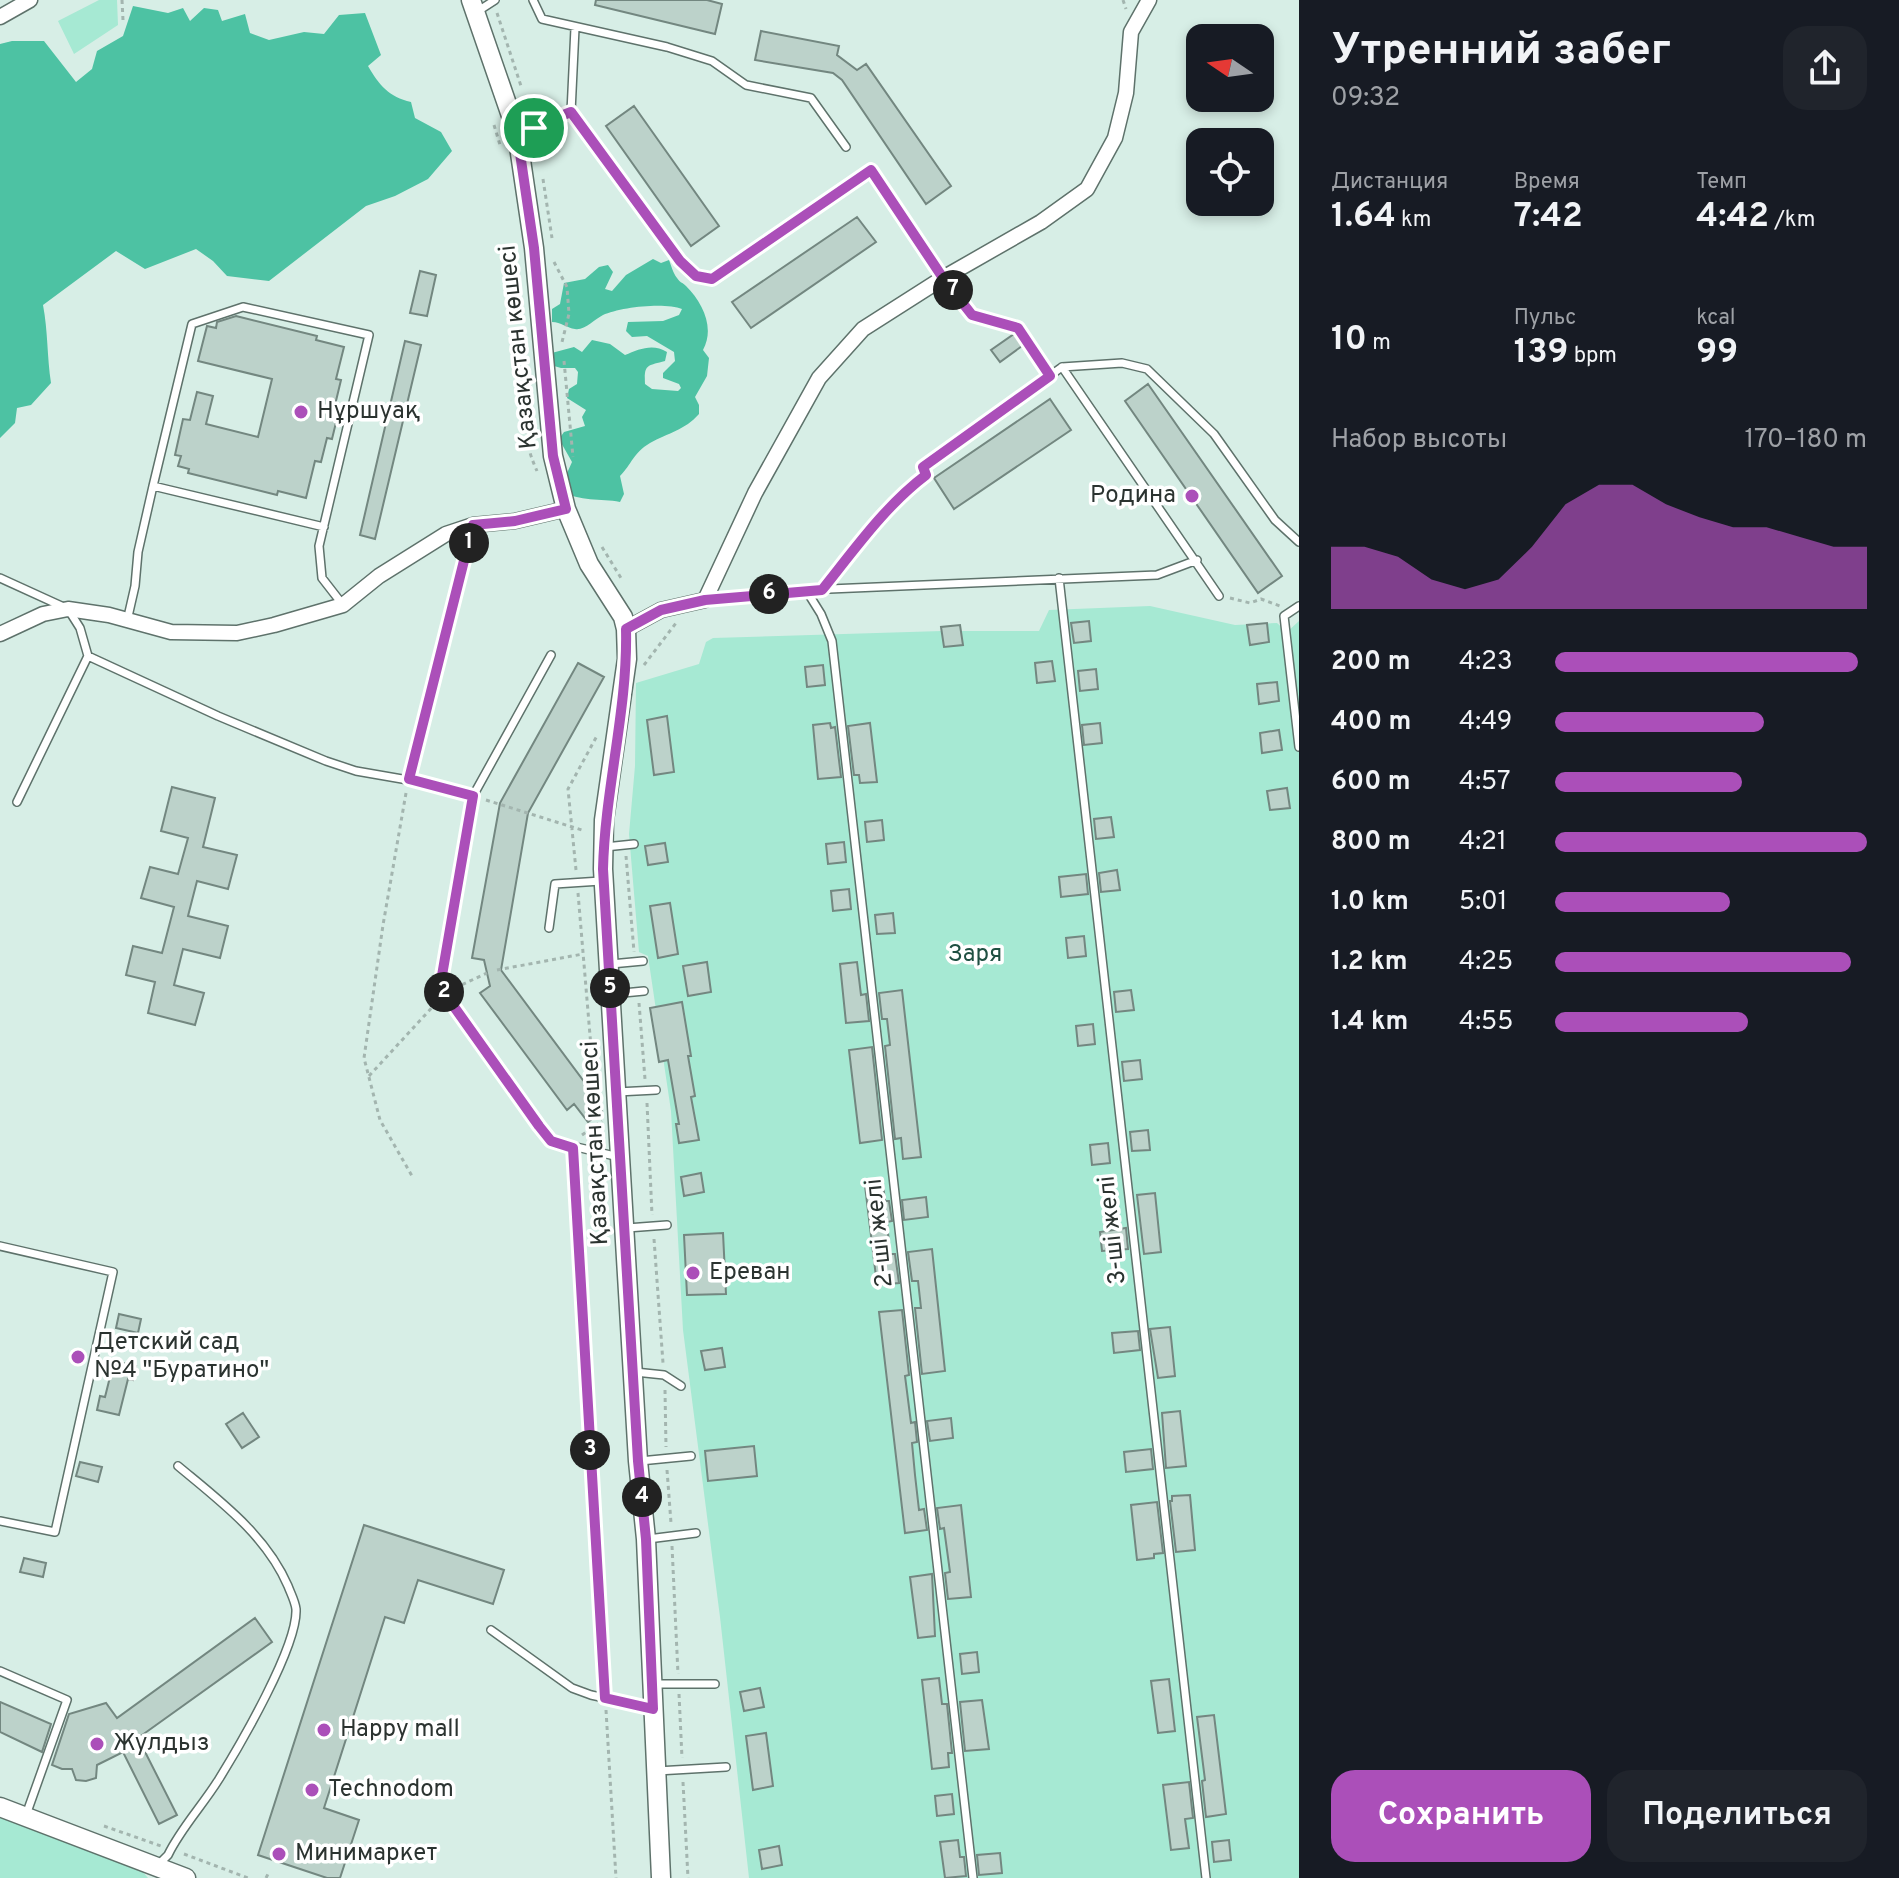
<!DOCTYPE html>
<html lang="ru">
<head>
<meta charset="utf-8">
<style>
  :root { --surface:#171b24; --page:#20242c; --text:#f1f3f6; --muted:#9ea1a6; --accent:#ab4fb9 }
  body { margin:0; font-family:Overpass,sans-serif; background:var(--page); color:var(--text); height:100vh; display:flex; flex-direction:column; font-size:30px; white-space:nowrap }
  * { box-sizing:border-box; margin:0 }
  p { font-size:26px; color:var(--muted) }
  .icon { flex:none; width:44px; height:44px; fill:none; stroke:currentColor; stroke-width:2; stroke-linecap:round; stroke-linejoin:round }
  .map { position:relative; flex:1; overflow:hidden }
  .side { display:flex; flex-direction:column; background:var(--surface); width:600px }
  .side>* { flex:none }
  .needle { width:52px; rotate:283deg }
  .controls { position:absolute; left:1186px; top:24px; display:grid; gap:16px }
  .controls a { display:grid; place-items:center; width:88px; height:88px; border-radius:16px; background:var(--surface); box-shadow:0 4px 12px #0003; font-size:40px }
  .pin { position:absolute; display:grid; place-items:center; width:68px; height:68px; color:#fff; margin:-34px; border:4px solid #fff; border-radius:50%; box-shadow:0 2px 8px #0007 }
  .km { position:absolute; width:40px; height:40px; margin:-20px; border-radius:50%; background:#222; color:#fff; font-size:22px; line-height:40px; text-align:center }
  .round { display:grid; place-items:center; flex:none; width:84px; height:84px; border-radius:24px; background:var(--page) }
  .overview { display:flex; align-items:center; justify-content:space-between; height:136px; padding:0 32px }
  h1 { font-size:44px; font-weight:700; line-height:60px }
  .figures { display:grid; grid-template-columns:repeat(3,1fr); gap:12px; height:136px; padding:8px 32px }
  .figures div { display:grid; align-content:center }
  .figures b { font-size:34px; font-weight:700 }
  .figures small { font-size:22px; font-weight:400 }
  .figures p { font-size:22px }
  .chart { height:224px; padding:16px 32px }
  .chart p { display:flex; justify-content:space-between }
  .chart svg { width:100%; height:144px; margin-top:8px; fill:var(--accent); opacity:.7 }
  .action { display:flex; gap:16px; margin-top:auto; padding:16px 32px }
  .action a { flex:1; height:92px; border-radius:24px; background:var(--accent); color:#fff; font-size:32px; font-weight:700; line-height:92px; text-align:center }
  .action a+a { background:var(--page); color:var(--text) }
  ul { padding:0 32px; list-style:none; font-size:26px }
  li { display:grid; grid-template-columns:128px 96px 1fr; align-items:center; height:60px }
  li i { height:20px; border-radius:10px; background:var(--accent) }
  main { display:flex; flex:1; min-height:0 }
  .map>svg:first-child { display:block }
</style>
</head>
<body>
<main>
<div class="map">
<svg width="1299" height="1878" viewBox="0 0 1299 1878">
  <rect width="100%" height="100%" fill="#d7eee6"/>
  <!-- green -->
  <path fill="#a6e9d3" d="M99,0H117L118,25L74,54L58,21Z
    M1150,606L1235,625L1277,623L1287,632L1299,621V1878H749L720,1617L683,1330L671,1111L648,956L639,952L629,834L635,766L636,683L699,664L706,642L713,638L942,631H1039L1049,610Z
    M0,1816L143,1872L148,1878H0Z"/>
  <!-- forest -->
  <path fill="#4dc2a3" d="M133,6L168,13L183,8L190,21L204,8L218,10L222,21L245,14L250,33L269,40L304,32L324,34L339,15L365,13L381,55L368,66C379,85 389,97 411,102L415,118L441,132L452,151L428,179L395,196L366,206L269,281L227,276L213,261L196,249L145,269L116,251L43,305C48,331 47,357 51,383L31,405L17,408L15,423L0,438V44L12,41H44L76,82L92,69L97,51L123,36Z
    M653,259L661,263L669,260C671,265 673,273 677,278C681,284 681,281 686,286C703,303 715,328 703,350L709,358L707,376L695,397L699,405V414C685,430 668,433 650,443C633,453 632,464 620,476L624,494L620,502C601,498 579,502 562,491L563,482L572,462L559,439L564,432L585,426L582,417L586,410L567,398L569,389L577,384L578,372L575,368H561L547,364L548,354L574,347L582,352L592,340L610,344L625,355C639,349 653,343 667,352L665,361C647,366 644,364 645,384L652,389L678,391L681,388L679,384L663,378V373L675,361L674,352L647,336L632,337L626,331L628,322L663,321L679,315L682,309C665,302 620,307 603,315C595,319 584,331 575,329C567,328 561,322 552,322V309L560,304L564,283L585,279L599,267L608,265L613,272L605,289L612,291L626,275Z"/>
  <!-- building -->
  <path fill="#bcd2ca" stroke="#738780" stroke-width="2" d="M596,0H707L722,4L715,34L595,5Z
    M761,31L839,46L837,55L857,70L866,64L951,186L926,204L842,80L833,73L755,60Z
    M634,106L719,226L691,246L606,126Z
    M857,217L876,242L751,328L732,302Z
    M420,271L436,275L427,316L410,313Z
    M236,316L317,336L316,340L344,347L336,379L341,380L335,405L340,406L332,439L327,438L321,462L315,461L306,498L278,491L277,495L188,473L189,469L178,466L181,456L175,455L183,419L190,420L197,392L213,396L206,424L258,437L272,379L198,361L207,326L216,328L217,322Z
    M1014,334L1022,346L1000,362L991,350Z
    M405,341L421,345L375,539L360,535Z
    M1148,384L1282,576L1258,593L1125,401Z
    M1050,399L1071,430L954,509L934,478Z
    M1089,621L1091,641L1074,643L1071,623Z
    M1267,623L1269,642L1250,645L1247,625Z
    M960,625L963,645L944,647L941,627Z
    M1052,661L1055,681L1037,683L1035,663Z
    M578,663L604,677L528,813L501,970L591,1091L589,1093L602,1111L588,1122L574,1104L567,1110L480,993L490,986L484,960L472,958L500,803Z
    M823,665L825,685L807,687L805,667Z
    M1096,669L1098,689L1080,691L1078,671Z
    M1277,682L1279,701L1259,704L1257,684Z
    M667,716L674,772L654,775L647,720Z
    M830,723L831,728L835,727L841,777L818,779L813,725Z
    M870,723L877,782L860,783L859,775H854L848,726Z
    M1100,723L1102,743L1084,745L1082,725Z
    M1279,730L1282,750L1262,753L1260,733Z
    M172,787L215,798L203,847L237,855L228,889L197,881L188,916L228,926L220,958L183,949L174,985L204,993L195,1025L148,1013L155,982L126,975L133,946L162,953L174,907L141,898L150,867L178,874L188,838L161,831Z
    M1287,788L1290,808L1270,810L1267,791Z
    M1111,817L1114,837L1096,839L1094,819Z
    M882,820L884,840L867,842L865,822Z
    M844,842L846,862L828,864L826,844Z
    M665,843L668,862L648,865L645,846Z
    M1117,870L1120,890L1101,892L1099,873Z
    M1086,874L1088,894L1061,897L1059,877Z
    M849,889L851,909L833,911L831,891Z
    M670,903L678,954L658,958L650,906Z
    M893,913L895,933L877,934L875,915Z
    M1084,936L1086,956L1068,958L1066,938Z
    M707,962L711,992L688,996L683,966Z
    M857,962L861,995L866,994L869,1021L846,1023L840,964Z
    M902,990L921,1157L903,1159L901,1138L895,1139L885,1046L890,1045L887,1019H882L879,993Z
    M1131,990L1134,1010L1116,1012L1114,992Z
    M682,1002L691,1056H688L695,1096L691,1097L699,1140L679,1143L676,1124H679L668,1060L659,1062L650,1008Z
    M1093,1024L1095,1044L1078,1046L1076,1026Z
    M872,1047L882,1140L860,1143L849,1050Z
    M1140,1060L1142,1079L1124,1081L1122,1062Z
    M1148,1130L1150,1150L1132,1151L1130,1132Z
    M1108,1143L1110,1163L1092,1165L1090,1145Z
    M701,1173L704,1192L684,1196L681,1177Z
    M883,1184L885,1201H889L892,1221L887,1222L890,1254H895L899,1283L877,1285L865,1186Z
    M1155,1193L1161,1252L1144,1254L1137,1195Z
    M926,1197L928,1217L904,1220L902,1200Z
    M1126,1228L1128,1249L1102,1251L1100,1232Z
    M723,1233L726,1294L687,1295L684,1235Z
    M932,1249L945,1371L922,1374L915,1308H921L918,1281H912L908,1252Z
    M902,1310L909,1375L905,1376L911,1423L915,1422L917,1442L912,1443L915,1475L919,1510L924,1509L927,1530L905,1533L879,1312Z
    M119,1314L141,1319L138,1333L116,1328Z
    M1170,1327L1175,1376L1158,1378L1150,1329Z
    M1138,1331L1140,1350L1114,1353L1112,1333Z
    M722,1348L725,1367L705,1370L701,1351Z
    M114,1361L136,1366L133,1380L128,1379L119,1415L97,1410L100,1396L105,1397Z
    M1180,1411L1186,1466L1166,1468L1162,1413Z
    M243,1413L259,1437L242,1448L226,1424Z
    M951,1418L953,1438L930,1441L927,1421Z
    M754,1446L757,1476L708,1481L705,1451Z
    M1151,1449L1153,1469L1126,1472L1124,1452Z
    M80,1462L102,1467L98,1482L76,1476Z
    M1190,1495L1195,1550L1176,1552L1170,1501H1172V1496Z
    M1157,1502L1163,1553L1154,1554V1558L1137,1560L1131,1505Z
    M961,1505L971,1597L948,1599L945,1573L950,1572L944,1528L940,1529L937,1508Z
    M364,1525L504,1570L493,1604L418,1580L404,1623L385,1617L324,1808L359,1820L340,1878H327L258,1855Z
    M24,1558L46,1563L43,1577L20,1572Z
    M932,1574L935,1636L918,1638L910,1577Z
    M255,1618L272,1642L138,1738L177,1815L159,1824L123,1752L97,1765L96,1778L86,1781L76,1780L72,1769H62L52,1765L69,1714L106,1703L117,1718Z
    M977,1652L979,1672L962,1674L960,1654Z
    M939,1678L942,1704H947L952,1753H948L949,1767L932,1769L922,1680Z
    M1169,1679L1175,1731L1158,1733L1151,1681Z
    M760,1688L764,1707L744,1711L740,1692Z
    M982,1700L989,1749L965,1751L960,1702Z
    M0,1702L51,1724L42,1752L0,1732Z
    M1214,1715L1226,1814L1206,1817L1202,1781L1205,1780L1197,1717Z
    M766,1733L773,1786L753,1790L746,1736Z
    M1189,1782L1193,1818L1185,1819L1189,1848L1171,1850L1163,1785Z
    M952,1794L954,1814L937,1816L935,1796Z
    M958,1840L960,1857H964L966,1876L945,1878L940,1842Z
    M1229,1840L1231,1860L1214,1862L1212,1842Z
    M779,1846L782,1865L762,1869L759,1850Z
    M1000,1853L1002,1873L979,1875L977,1855Z"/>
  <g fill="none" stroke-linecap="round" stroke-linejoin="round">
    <!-- service casing -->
    <g stroke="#5e726b" stroke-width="10">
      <path id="service" d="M533,0L542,19L667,47L712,61L746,85L811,98L846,147
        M478,11L495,0
        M571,112L680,261L696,276L712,279L871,170L943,278L972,315L1018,328L1050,376
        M517,133L571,112L575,28
        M1062,367L1122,363L1147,369L1214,434L1275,520L1299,542
        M923,467L1062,367L1219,596
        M153,486L192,324L243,307L369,335L319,546L322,578L343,605
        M0,578L68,609L80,628L88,656
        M1059,578L1206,1878
        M806,590L821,614L832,641L973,1878
        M707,600L806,590L1157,575L1197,560
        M1299,606L1284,616L1299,747
        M127,621L135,586L138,552L153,486L324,527
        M551,655L473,796L440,987L551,1141L619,1157
        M17,802L88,656L218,716L326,761L356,771L431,784L473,796
        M605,847L634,844
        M549,928L555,884L601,881
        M611,964L643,961
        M613,994L644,991
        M617,1092L656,1090
        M627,1228L667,1225
        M0,1246L113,1272L55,1532L0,1521
        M635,1372L664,1375L681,1386
        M640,1461L691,1456
        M648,1539L696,1533
        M491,1630L572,1688L591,1695L651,1708
        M0,1671L67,1700L26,1815
        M653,1684H715
        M657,1771L726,1767
        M157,1866L168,1855C181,1828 203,1805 219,1779C240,1745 298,1646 296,1609C295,1601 291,1594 288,1586C266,1535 220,1501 178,1466"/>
    </g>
    <!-- minor casing -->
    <g stroke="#5e726b" stroke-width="17">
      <path id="minor" d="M0,17L30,0
        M626,629L661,610L705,600L755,493L819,378L863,329L943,278L1041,222L1087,189L1115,138L1126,93L1131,32L1149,0
        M0,634L43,614L68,609L109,615L171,632L237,633L274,625L343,605L379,576L446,534L473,525L515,521L566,509"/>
    </g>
    <!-- tertiary casing -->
    <g stroke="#5e726b" stroke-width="21">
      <path id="tertiary" d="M471,0L517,133L534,248L553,456L566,509L589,564L623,617L626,629L627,659L604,820L603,869L638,1461L646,1539L661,1878
        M0,1807L186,1878"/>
    </g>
    <!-- path -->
    <path stroke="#a3b5af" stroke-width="3" stroke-dasharray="4 4" stroke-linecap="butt" d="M122,0L123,20
      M1123,0L1126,9
      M497,13L521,86
      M494,125L500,145
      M543,179L552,238
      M554,262L567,287L569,314L562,342
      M564,361L573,457
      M530,414C524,435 528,451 537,471
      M602,547L621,578
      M832,577L879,519L920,479
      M1230,598L1250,603L1261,599L1280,606
      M644,665L676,623
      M411,770L469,541
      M406,793L383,925L364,1058L380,1120L412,1176
      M486,800L585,831
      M626,856L634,952
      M576,870L568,789L598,734
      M578,893L591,1047L595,1052
      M497,970L583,954
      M455,988L487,973
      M639,1003L645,1079
      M369,1076L437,1002
      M647,1103L652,1215
      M582,1135L602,1121
      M573,1159L604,1687
      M654,1239L663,1363
      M665,1390L666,1447
      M667,1470L671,1523
      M672,1546L678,1674
      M679,1694L682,1758
      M606,1710L616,1878
      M683,1782L688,1878
      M104,1826L161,1846
      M184,1854L248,1878
      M266,1878L268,1874"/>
    <!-- service -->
    <use href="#service" stroke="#fff" stroke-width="7"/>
    <!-- minor -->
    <use href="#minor" stroke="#fff" stroke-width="14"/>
    <!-- tertiary -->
    <use href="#tertiary" stroke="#fff" stroke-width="18"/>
  </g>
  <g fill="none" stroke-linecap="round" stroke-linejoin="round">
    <!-- route casing -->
    <g stroke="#fff" stroke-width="16">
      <path id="route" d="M571,112L680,261L696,276L712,279L871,170L943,278L972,315L1018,328L1050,376L923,467L926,475C885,506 854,550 822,590L705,600L661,610L626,629C628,709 605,788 603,869L638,1461L646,1539L653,1709L605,1698L573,1148L551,1141L539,1126L440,987L473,796L409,779L473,525L515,521L566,509L553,456L534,248L517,133Z"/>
    </g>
    <!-- route -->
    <use href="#route" stroke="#ab4fb9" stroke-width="10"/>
  </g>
  <!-- markers -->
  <g fill="#ab4fb9" stroke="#fff" stroke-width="3">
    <circle cx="301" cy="412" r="8"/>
    <circle cx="1192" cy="496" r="8"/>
    <circle cx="693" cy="1273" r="8"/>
    <circle cx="78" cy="1357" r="8"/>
    <circle cx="324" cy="1730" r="8"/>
    <circle cx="97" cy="1744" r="8"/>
    <circle cx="312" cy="1790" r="8"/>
    <circle cx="279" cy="1854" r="8"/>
  </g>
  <g text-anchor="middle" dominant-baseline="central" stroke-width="7" stroke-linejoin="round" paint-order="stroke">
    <!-- street labels -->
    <g font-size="24" fill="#2b3330" stroke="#fff">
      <text transform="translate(519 347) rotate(-96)">Қазақстан көшесі</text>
      <text transform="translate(596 1143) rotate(-93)">Қазақстан көшесі</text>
      <text transform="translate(1113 1230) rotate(-96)">3-ші желі</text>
      <text transform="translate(880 1233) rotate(-96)">2-ші желі</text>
    </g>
    <!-- poi labels -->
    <g font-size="24" fill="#2b3330" stroke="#fff" text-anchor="start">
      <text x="317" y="412">Нұршуақ</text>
      <text x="1176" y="496" text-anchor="end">Родина</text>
      <text x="709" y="1273">Ереван</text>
      <text x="94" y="1343">Детский сад<tspan x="94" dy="28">№4 "Буратино"</tspan></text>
      <text x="340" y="1730">Happy mall</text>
      <text x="113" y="1744">Жулдыз</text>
      <text x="328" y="1790">Technodom</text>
      <text x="295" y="1854">Минимаркет</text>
    </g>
    <!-- park labels -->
    <g font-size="24" fill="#1f5042" stroke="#fff">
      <text x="975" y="955">Заря</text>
    </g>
  </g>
</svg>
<div class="controls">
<a><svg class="needle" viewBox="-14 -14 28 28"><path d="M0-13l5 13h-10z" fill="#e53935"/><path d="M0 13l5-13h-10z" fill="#9ea1a6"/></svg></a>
<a><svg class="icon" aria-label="locate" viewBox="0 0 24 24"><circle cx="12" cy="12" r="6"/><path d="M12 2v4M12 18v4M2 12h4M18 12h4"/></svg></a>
</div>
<div class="pin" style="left:534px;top:128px;background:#1e9e55"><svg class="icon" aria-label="arrive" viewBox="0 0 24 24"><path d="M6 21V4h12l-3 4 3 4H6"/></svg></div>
<b class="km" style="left:469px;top:543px">1</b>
<b class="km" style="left:444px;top:992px">2</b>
<b class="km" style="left:590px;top:1450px">3</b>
<b class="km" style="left:642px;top:1497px">4</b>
<b class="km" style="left:610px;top:988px">5</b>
<b class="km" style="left:769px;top:594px">6</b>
<b class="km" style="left:953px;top:290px">7</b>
</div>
<section class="side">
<div class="overview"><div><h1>Утренний забег</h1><p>09:32</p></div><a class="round"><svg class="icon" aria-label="share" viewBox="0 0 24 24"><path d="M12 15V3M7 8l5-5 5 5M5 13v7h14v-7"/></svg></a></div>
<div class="figures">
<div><p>Дистанция</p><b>1.64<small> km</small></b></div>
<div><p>Время</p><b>7:42</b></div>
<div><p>Темп</p><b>4:42<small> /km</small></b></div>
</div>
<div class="figures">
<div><b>10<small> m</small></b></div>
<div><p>Пульс</p><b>139<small> bpm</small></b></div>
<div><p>kcal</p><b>99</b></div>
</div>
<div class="chart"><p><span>Набор высоты</span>170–180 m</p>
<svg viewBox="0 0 160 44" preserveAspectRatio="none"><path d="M0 44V25L10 25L20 28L30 35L40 38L50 35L60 25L70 12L80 6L90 6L100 12L110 16L120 19L130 19L140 22L150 25L160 25V44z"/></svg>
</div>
<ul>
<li><b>200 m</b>4:23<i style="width:97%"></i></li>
<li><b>400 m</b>4:49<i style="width:67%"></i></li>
<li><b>600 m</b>4:57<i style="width:60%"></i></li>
<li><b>800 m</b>4:21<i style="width:100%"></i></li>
<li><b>1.0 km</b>5:01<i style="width:56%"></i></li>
<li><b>1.2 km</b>4:25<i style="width:95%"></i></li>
<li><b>1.4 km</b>4:55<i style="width:62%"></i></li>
</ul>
<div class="action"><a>Сохранить</a><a>Поделиться</a></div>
</section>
</main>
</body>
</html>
